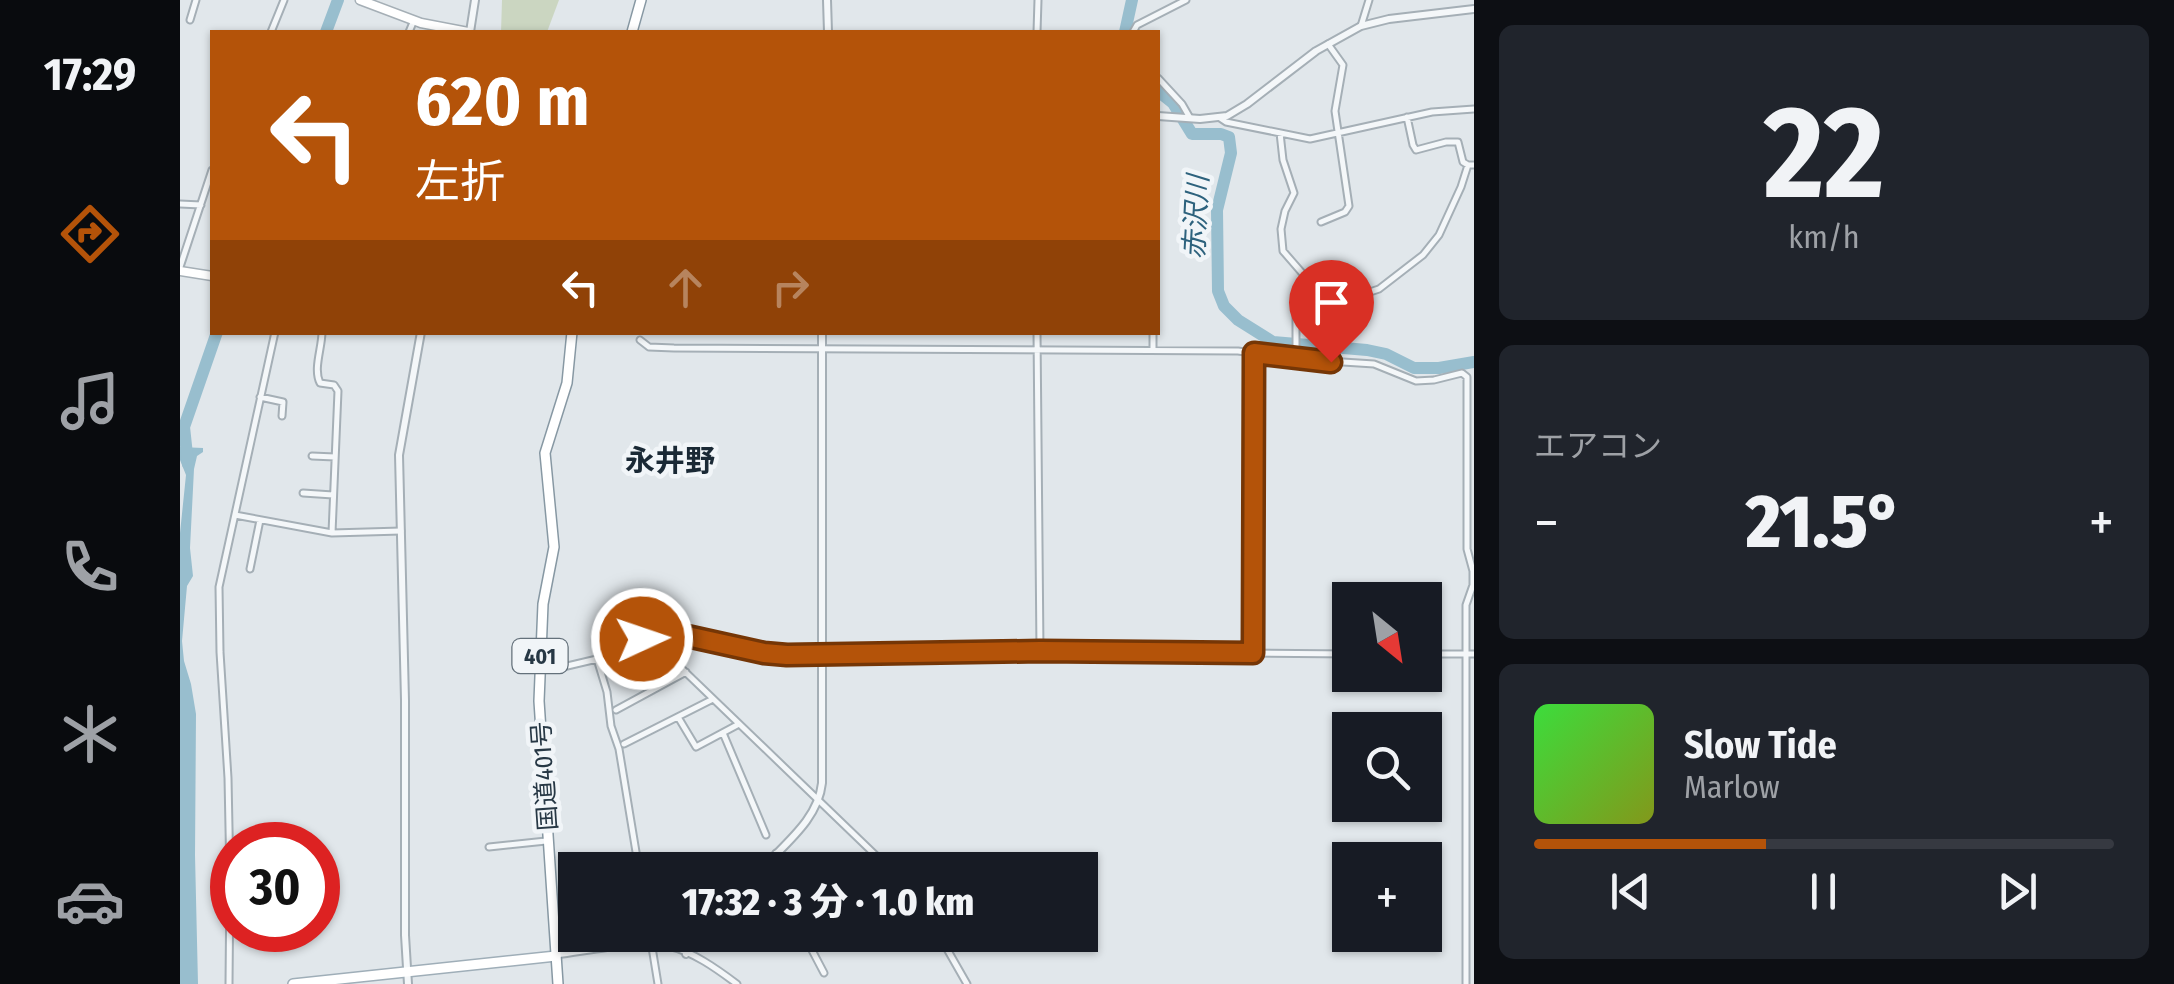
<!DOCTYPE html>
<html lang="ja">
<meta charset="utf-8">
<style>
:root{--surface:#171b24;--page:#20242c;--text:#f1f3f6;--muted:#9ea1a6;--line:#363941;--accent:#b45309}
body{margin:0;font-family:"Fira Sans Condensed","Noto Sans JP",sans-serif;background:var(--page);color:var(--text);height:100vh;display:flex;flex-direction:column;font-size:38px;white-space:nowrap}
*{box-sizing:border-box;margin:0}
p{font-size:32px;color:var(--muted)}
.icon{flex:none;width:55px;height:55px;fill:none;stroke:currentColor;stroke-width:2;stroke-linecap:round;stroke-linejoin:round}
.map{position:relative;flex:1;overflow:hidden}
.details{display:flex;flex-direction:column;gap:25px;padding:25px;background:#0d0f14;width:700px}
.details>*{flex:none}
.banner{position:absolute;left:30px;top:30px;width:950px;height:305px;border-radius:0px;box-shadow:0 2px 8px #0004;background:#b45309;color:#fff;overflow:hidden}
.needle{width:65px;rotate:150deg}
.tools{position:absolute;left:1152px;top:582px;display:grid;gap:20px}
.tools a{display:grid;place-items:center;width:110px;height:110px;border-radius:0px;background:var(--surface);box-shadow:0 2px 8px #0004;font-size:50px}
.speed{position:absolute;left:30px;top:822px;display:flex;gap:20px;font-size:50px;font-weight:700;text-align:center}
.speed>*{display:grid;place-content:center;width:130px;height:130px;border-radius:50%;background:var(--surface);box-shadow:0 2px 8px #0004;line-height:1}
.speed .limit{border:15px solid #d22;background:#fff;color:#111}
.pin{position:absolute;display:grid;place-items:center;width:85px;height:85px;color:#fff;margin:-102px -42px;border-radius:50% 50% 50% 0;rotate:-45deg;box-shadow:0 0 10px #0007}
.pin .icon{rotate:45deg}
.me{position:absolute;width:110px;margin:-55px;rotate:87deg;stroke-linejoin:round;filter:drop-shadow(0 0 8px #0008)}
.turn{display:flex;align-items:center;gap:35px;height:210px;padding:0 40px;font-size:45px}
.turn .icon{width:130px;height:130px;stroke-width:2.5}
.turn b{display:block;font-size:70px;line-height:85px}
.lanes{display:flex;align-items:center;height:95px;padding:0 40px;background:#0003;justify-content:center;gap:50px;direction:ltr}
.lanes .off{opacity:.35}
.big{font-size:75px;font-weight:800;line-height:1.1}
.details .card{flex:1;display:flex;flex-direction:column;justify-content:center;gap:15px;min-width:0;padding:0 35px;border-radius:15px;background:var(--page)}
.details .dial{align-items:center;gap:0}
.dial b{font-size:130px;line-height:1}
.song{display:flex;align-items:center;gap:30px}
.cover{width:120px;height:120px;border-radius:15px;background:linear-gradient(135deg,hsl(120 70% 55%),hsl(70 70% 35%))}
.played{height:10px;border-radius:5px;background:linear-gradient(90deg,var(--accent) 40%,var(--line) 40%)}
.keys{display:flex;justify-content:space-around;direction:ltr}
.heat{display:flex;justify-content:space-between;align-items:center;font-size:55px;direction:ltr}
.trip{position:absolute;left:378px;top:852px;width:540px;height:100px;border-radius:0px;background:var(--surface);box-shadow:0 2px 8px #0004;font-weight:800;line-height:100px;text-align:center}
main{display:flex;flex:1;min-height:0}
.menu{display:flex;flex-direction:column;width:180px;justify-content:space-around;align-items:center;background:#090b0e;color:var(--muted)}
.menu .icon{width:70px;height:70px}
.menu .on{color:var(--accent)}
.menu b{font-size:45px;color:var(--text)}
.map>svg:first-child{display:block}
.green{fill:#cbd6c1}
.water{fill:#98bece}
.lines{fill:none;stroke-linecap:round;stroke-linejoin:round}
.river{stroke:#98bece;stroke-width:12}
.minor-casing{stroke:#a5afb6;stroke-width:9}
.tertiary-casing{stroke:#a5afb6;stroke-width:10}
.secondary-casing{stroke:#a5afb6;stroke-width:11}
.primary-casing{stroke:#9faeb8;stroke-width:12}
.trunk-casing{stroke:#8798a3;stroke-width:12}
.minor{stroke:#f4f7f9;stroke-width:5}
.tertiary{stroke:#f4f7f9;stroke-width:6}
.secondary{stroke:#fff;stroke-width:8}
.primary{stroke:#fff;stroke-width:9}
.trunk{stroke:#fff;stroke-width:9}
.route-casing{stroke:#753606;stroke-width:25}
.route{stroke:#b45309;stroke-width:18}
.labels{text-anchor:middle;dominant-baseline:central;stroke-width:9;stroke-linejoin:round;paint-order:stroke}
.shield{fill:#f1f5f8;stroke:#64717b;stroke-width:2.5}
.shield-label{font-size:22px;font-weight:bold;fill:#273845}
.street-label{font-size:25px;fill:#273845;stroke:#f1f5f8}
.water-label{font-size:28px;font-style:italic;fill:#2d627d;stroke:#f1f5f8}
.quarter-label{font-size:30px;font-weight:bold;fill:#1a2935;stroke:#f1f5f8}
</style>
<main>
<nav class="menu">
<b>17:29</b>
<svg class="icon on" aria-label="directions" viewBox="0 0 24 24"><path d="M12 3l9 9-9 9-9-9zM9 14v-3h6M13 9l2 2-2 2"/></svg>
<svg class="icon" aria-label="music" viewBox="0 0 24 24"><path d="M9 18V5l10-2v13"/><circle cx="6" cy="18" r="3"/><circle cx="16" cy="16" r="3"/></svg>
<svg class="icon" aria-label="phone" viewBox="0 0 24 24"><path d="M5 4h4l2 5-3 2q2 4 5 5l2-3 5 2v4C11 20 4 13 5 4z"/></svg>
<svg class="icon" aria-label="climate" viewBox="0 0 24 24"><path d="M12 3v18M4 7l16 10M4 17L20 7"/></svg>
<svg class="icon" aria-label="car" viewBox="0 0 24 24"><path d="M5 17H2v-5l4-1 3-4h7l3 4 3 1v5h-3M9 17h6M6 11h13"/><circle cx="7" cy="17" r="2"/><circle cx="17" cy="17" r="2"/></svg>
</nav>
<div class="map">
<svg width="1294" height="984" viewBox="0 0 1294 984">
<rect width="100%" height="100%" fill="#e1e7eb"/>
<path class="green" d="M322 0H379L367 32H321Z"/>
<path class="water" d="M0 447 23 448V452L17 456 14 469 10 548 13 576 7 586 2 641 4 661 11 684 16 714 15 855 18 984H0V533L6 475 0 460Z"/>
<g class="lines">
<path class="river" d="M146 32 158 0
M945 32 952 0
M978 91 993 103 1012 134H1041L1049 137 1051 153 1037 210 1038 291 1044 306 1058 320 1093 342 1187 350 1206 354 1234 368H1259L1294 362
M8 464 4 427 37 332"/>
<defs>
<path id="minor" d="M10 20 16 0
M1181 26 1189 0
M91 32 104 0
M229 32 234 20
M857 32 858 0
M953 32 957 25 1006 0
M978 78 1002 104 1010 118
M1227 117 1233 145 1236 150 1266 142H1278L1283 162 1288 165H1294
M1040 118 1046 122 1130 139 1252 112 1294 109
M1100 133 1103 160 1114 193 1105 211 1101 229 1103 251 1123 274 1144 306
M0 204 21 205
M1141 222 1165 212 1169 206 1155 111 1163 65 1148 44
M0 267 32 170
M142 332C142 348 133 369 140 383L154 385 158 391 152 533
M857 332 860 651
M973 332V350
M460 340 469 347 494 348 1058 351 1116 359 1194 364 1236 381 1254 380 1282 373 1287 377V549L1293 571V585L1286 605V984
M1116 359V316L1199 289 1243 255 1259 235 1281 187 1288 165
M80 397 103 402 102 416
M132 456 155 457
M123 493 153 495
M55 515 152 533 221 531
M70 569 80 520
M480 648 507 636 585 653 607 655 860 651 1170 654
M1073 653 1074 353
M1245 654H1294
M417 659 427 692 431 726 439 749 459 870
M359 667H383L417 659 470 638 711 870
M436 710 506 672
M498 717 516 747 559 724
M543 733 586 835
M444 744 533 699
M309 847 366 841
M596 853 602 870
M470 935 478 984
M624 935 644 973
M759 935 787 984
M376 955C409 951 455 940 488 946 512 951 537 969 557 984
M49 984 50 878 48 778 40 652 39 587 95 332"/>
<path id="tertiary" d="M647 0 648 32
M290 32 295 0
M978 116 1020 119 1047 116 1067 104 1136 51 1181 26 1209 19 1294 9
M581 870C604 844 638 820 642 783V332
M506 954 521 935
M228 984 225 935V700L219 455 241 332"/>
<path id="secondary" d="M180 0 241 23 288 32
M0 271 32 276"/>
<path id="primary" d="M113 984 376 956"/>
<path id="trunk" d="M452 32 461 0
M378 984 359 701 363 604 374 547 365 453 387 383 392 332"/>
</defs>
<use href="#minor" class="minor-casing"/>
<use href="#tertiary" class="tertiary-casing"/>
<use href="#secondary" class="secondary-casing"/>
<use href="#primary" class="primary-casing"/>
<use href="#trunk" class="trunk-casing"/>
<use href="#minor" class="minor"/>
<use href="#tertiary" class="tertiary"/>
<use href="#secondary" class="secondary"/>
<use href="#primary" class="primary"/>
<use href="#trunk" class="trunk"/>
</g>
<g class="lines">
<defs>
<path id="route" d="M462 639 470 638 480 648 507 636 584 653 607 655 860 651 1073 653 1074 353 1151 362"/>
</defs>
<use href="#route" class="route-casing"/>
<use href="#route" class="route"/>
</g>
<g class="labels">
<rect class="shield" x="332.5" y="639" width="55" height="34" rx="8"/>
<g class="shield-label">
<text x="360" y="656">401</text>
</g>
<g class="street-label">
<text transform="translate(365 776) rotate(-94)">国道401号</text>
</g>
<g class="water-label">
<text transform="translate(1016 217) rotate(-87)">赤沢川</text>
</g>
<g class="quarter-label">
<text x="490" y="461">永井野</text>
</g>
</g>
</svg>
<div class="tools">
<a><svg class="needle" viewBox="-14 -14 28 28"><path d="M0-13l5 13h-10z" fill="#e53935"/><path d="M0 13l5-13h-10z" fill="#9ea1a6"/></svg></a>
<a><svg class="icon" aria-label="search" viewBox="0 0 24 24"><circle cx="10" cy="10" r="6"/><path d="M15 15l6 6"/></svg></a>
<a>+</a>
</div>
<div class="speed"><div class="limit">30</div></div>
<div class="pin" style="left:1151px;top:362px;background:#d93025"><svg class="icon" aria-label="arrive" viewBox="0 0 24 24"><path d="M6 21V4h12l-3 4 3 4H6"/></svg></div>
<svg class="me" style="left:462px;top:639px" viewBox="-20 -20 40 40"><circle r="17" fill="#b45309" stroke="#fff" stroke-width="3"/><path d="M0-11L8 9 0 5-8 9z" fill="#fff"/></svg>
<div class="trip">17:32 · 3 分 · 1.0 km</div>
<div class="banner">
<div class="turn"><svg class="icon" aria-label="left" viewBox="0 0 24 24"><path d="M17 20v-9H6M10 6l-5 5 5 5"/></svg><div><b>620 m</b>左折</div></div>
<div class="lanes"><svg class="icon" aria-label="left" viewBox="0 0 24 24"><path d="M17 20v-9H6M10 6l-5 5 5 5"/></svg><svg class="icon off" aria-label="ahead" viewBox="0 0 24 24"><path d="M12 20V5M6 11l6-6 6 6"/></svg><svg class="icon off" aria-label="right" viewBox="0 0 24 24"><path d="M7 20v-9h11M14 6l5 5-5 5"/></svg></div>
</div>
</div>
<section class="details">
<div class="card dial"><b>22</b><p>km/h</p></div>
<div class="card"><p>エアコン</p>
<div class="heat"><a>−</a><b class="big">21.5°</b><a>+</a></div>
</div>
<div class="card">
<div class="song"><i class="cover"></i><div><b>Slow Tide</b><p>Marlow</p></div></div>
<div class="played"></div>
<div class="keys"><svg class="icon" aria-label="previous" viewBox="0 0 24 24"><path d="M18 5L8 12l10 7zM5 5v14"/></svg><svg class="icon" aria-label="pause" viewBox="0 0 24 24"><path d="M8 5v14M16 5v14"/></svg><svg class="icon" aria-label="next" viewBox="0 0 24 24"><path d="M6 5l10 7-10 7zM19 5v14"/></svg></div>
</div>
</section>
</main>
